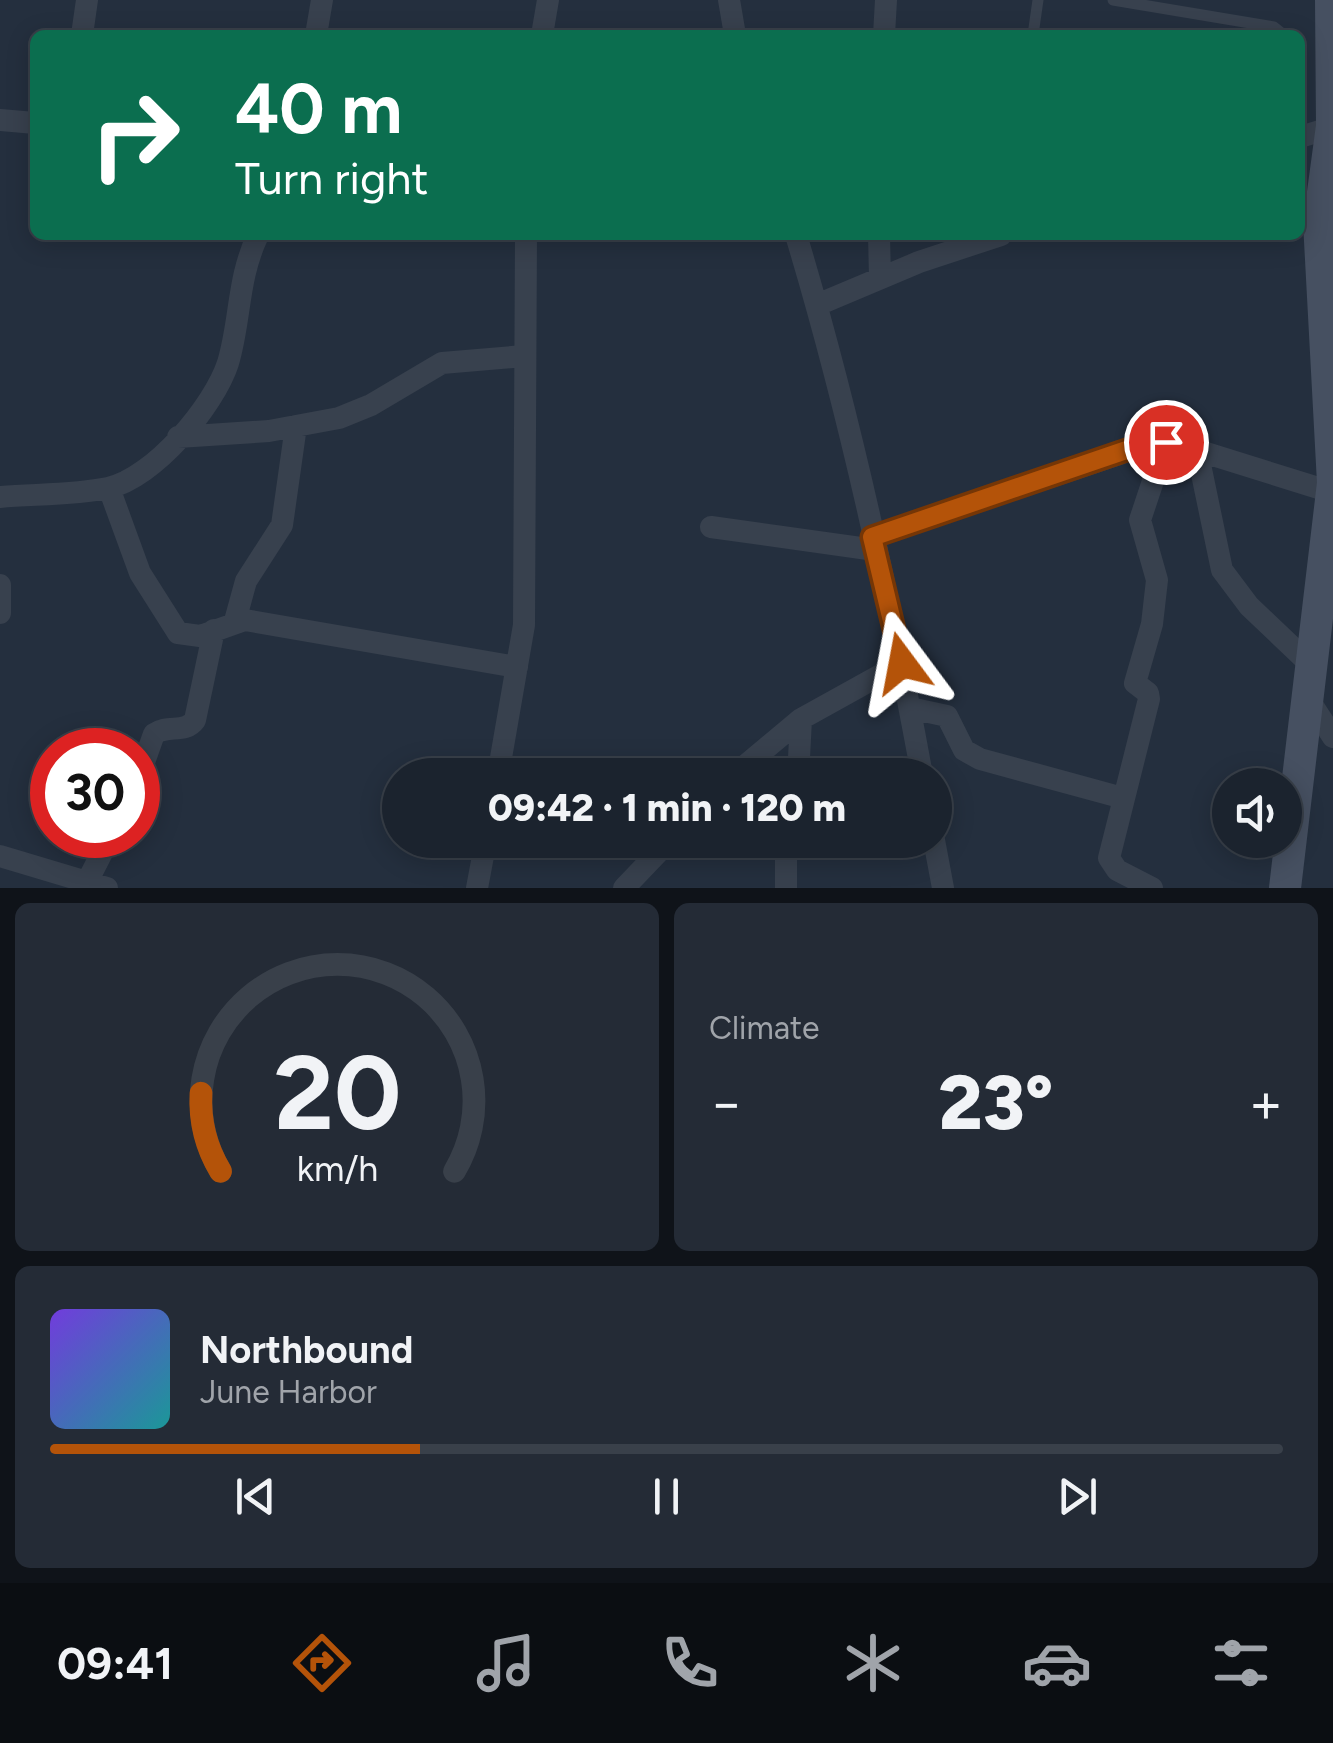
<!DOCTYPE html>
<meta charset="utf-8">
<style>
:root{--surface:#1b232e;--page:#242b36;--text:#f1f3f6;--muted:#a0a4aa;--line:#39404a;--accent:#b45309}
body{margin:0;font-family:Figtree,sans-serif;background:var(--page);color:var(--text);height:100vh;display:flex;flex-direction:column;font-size:38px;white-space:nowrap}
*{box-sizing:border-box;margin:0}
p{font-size:32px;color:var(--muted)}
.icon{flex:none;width:55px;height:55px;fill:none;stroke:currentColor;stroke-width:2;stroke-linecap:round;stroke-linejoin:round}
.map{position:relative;height:888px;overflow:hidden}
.drawer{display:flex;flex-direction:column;gap:15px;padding:15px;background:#0f1319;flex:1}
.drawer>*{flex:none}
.top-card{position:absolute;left:30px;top:30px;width:1275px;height:210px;border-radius:15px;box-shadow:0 5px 25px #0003,0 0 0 2px var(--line);background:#0b6e4f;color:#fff;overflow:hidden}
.fabs{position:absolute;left:1212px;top:768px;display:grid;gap:20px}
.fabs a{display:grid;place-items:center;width:90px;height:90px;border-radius:50%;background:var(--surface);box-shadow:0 5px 25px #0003,0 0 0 2px var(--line);font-size:50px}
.speed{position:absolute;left:30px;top:728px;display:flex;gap:20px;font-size:50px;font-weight:700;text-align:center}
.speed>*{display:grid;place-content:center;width:130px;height:130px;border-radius:50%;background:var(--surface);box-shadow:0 5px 25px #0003,0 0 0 2px var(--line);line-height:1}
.speed .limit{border:15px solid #d22;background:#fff;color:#111}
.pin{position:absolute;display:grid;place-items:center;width:85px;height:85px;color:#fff;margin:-42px;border:5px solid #fff;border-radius:50%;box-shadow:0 2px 10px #0007}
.me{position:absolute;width:110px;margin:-55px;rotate:347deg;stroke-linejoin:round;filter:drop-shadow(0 0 8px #0008)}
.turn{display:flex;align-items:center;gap:35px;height:210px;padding:0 40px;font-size:45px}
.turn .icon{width:130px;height:130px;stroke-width:2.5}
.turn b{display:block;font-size:70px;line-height:85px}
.big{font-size:75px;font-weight:800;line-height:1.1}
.drawer .widget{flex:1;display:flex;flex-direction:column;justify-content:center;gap:15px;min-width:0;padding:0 35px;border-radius:15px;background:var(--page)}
.drawer .dial{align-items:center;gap:0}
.dial svg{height:260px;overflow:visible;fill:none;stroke:var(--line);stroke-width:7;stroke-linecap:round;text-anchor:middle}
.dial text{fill:var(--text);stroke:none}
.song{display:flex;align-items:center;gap:30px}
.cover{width:120px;height:120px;border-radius:15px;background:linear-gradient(135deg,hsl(260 70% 55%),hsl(180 70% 35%))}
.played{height:10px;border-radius:5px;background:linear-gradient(90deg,var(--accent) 30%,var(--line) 30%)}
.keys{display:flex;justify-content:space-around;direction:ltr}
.heat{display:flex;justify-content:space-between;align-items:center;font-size:55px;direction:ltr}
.drawer .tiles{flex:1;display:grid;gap:15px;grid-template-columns:1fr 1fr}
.widget:last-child{grid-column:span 2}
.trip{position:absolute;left:382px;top:758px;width:570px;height:100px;border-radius:50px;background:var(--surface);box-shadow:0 5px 25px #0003,0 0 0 2px var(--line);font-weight:800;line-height:100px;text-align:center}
.menu{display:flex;height:160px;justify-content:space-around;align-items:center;background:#0b0e12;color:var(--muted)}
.menu .icon{width:70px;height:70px}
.menu .active{color:var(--accent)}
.menu b{font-size:45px;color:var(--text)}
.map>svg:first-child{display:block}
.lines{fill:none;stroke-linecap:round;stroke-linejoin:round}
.service{stroke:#38414e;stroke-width:11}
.minor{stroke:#38414e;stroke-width:22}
.secondary{stroke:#465061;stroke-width:32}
.route-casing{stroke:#753606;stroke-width:25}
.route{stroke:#b45309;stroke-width:18}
</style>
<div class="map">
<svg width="1333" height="888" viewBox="0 0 1333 888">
<rect width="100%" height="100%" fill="#242f3e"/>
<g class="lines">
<path class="service" d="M1113 0 1274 27 1284 35
M1033 35 1038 0"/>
<path class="minor" d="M729 0 735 35
M82 35 87 0
M316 35 322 0
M542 35 548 0
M884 35 886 0
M0 120 35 123
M1300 137 1333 127
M796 235C849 411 889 594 922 775
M879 235 880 278
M817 305 919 262 1001 235
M178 437 269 431 339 418 371 405 442 363 524 356
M1146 444 1154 478 1140 520 1157 580 1152 624 1135 683 1148 693 1149 699 1109 858 1117 870 1152 888
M1197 450 1222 570 1249 606 1311 665
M109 488 140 573 178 633 200 636 245 620 517 667
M0 497C35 494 74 495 108 488 154 478 214 406 228 363 241 319 237 279 258 235
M711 527 875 550
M872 537 1155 442 1187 447 1331 492
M0 585V613
M235 621 246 581 282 525 296 426
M1307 697 1333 737
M910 708 947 716 964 750 980 759 1123 798
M498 775 524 625 526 235
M734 775 801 719 902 663
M794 775 799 758 801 719
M138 779 154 734C168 724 185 734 195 720L214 630
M786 840V888
M934 840 943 888
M0 856 107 888
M87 882 111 835
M477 888 486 840
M624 888 670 840"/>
<path class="secondary" d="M1285 888 1333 483 1319 222 1332 126 1331 0"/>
</g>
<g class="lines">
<defs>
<path id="route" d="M902 663 872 537 1141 445 1166 442"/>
</defs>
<use href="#route" class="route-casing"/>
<use href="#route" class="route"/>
</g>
</svg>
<div class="fabs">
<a><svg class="icon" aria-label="sound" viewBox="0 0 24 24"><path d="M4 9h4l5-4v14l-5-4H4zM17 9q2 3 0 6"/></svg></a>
</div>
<div class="speed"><div class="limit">30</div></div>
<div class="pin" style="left:1166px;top:442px;background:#d93025"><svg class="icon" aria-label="arrive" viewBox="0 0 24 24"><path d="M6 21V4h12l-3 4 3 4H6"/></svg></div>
<svg class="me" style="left:902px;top:663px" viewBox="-20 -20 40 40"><path d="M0-17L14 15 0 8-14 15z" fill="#b45309" stroke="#fff" stroke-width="4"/></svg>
<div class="trip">09:42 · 1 min · 120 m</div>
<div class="top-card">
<div class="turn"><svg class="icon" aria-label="right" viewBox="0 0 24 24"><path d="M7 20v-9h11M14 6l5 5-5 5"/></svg><div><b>40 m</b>Turn right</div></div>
</div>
</div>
<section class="drawer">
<div class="tiles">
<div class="widget dial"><svg viewBox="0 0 100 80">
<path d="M14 69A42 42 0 1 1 86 69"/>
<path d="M14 69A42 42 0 0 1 8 45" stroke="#b45309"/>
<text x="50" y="56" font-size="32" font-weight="700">20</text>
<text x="50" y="72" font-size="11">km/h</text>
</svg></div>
<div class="widget"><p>Climate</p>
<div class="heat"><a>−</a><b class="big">23°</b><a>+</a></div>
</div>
<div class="widget">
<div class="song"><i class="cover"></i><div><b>Northbound</b><p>June Harbor</p></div></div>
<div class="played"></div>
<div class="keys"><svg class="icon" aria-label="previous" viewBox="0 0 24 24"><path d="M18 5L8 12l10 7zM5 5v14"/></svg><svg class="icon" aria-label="pause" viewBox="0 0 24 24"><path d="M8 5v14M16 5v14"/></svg><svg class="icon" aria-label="next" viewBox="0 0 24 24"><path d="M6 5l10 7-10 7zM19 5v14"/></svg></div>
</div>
</div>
</section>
<nav class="menu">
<b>09:41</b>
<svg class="icon active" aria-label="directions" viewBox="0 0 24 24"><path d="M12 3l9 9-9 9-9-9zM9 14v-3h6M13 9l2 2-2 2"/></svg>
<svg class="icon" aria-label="music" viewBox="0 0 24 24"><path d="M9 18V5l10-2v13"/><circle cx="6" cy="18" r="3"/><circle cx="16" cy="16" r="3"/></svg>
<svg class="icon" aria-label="phone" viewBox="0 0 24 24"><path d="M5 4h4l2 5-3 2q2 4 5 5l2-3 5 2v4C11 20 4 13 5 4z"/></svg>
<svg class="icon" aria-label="climate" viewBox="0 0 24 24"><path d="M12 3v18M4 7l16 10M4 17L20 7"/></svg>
<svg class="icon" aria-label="car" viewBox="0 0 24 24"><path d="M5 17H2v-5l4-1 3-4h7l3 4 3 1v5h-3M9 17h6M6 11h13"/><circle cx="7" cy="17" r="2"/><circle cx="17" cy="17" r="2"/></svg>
<svg class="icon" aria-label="filters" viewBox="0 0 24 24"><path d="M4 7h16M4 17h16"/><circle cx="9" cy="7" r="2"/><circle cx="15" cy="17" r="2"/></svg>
</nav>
